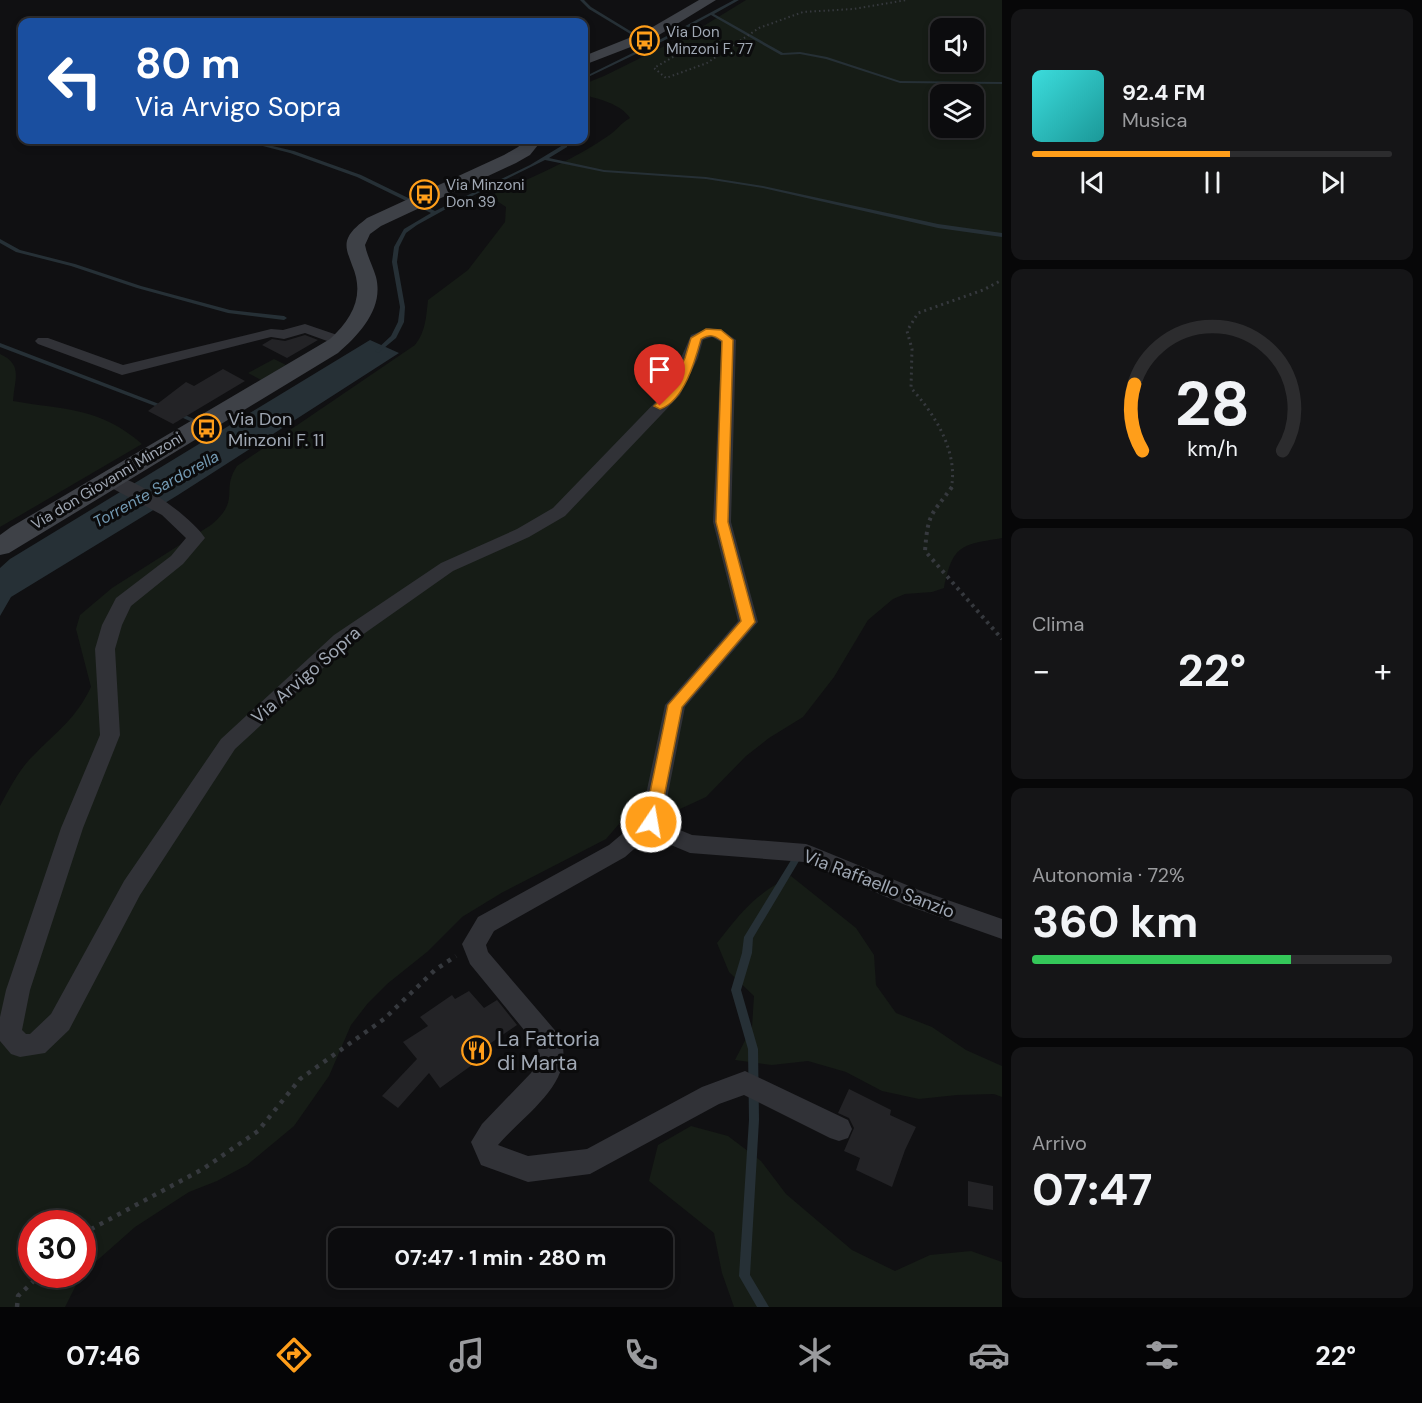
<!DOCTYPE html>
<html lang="it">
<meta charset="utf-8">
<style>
:root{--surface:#0c0c0e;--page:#151517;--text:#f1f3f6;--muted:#9a9b9e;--line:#2c2c2e;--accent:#ff9e1a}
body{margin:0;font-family:"DM Sans",sans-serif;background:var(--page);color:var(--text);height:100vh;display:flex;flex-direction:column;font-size:22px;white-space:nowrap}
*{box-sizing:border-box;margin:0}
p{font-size:20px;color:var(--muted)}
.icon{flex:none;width:33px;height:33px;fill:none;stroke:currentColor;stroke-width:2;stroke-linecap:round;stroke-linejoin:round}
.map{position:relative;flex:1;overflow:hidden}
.drawer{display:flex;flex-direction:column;gap:9px;padding:9px;background:#070708;width:420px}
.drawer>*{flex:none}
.top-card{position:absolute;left:18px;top:18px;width:570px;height:126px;border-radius:12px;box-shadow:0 3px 9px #0003,0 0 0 2px var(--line);background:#1a4fa0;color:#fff;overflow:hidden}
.controls{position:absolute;left:930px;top:18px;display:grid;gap:12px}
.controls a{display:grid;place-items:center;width:54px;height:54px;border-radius:12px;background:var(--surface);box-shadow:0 3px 9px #0003,0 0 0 2px var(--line);font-size:30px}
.speed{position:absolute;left:18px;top:1210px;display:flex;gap:12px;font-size:30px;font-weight:700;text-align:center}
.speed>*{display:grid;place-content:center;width:78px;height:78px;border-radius:50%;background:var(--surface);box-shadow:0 3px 9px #0003,0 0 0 2px var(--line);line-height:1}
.speed .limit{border:9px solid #d22;background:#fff;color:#111}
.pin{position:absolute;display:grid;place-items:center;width:51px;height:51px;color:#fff;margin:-62px -26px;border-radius:50% 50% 50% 0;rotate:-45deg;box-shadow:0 0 6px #0007}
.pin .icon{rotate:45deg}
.me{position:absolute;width:66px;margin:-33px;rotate:12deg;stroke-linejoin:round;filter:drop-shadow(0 0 4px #0008)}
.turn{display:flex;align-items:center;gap:21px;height:126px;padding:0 18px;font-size:27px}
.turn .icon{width:78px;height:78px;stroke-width:2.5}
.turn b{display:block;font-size:42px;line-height:51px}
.big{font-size:45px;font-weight:700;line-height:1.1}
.drawer .tile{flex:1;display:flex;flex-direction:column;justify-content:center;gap:9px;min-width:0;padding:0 21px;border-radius:12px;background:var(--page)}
.drawer .dial{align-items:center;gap:0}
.dial svg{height:156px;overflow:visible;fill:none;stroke:var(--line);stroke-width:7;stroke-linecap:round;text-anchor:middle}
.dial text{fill:var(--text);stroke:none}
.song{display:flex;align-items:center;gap:18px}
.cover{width:72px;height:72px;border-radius:9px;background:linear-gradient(135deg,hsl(180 70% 55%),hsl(180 70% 35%))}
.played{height:6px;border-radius:3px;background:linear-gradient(90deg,var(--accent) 55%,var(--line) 55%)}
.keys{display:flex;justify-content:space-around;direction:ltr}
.heat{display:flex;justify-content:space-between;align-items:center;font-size:33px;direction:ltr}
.charge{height:9px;border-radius:4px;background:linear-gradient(90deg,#34c759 72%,var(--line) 0)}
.trip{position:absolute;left:328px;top:1228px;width:345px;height:60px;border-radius:12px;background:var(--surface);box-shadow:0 3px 9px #0003,0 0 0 2px var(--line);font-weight:700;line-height:60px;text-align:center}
.tab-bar{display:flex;height:96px;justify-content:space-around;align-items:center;background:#050506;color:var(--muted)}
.tab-bar .icon{width:42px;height:42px}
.tab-bar .current{color:var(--accent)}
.tab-bar b{font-size:27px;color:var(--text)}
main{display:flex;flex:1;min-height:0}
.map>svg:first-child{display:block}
.green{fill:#161c16;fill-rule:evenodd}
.water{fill:#263036}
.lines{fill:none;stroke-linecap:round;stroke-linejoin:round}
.stream{fill:#263036;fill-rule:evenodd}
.building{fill:#232326}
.path-far3{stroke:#36393e;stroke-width:2;stroke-dasharray:1.5 3;stroke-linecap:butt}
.path-far2{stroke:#36393e;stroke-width:3;stroke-dasharray:2 4;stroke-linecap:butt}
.path-far1{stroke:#36393e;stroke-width:4;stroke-dasharray:3 4.5;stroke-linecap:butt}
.path{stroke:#36393e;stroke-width:4.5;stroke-dasharray:4 6;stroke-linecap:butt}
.street{fill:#313237;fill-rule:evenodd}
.secondary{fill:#3e4147;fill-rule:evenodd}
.route{fill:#ff9e1a;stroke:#a66711;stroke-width:1.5}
.labels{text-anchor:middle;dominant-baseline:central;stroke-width:6;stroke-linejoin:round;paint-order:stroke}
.far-poi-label{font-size:15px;fill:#a0a8b4;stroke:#0b0b0c;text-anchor:start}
.far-street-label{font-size:15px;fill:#a0a8b4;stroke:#0b0b0c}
.far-water-label{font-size:16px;font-style:italic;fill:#739ab3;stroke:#0b0b0c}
.poi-label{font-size:18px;fill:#a0a8b4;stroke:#0b0b0c;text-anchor:start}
.street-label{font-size:18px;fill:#a0a8b4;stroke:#0b0b0c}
.near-poi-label{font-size:21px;fill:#a0a8b4;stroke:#0b0b0c;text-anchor:start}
</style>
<main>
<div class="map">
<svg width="1002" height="1307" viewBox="0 0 1002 1307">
<rect width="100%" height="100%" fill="#101012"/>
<path class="green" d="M746 0H1002V538C960 545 953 545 944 588L932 592 905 594 893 599 868 620 834 677 803 717 769 738 746 756 706 797 680 809 652 795 638 802 606 839 503 892 462 917 427 952 387 984 368 1003 351 1025 329 1076 294 1126 247 1165 217 1181 189 1192 135 1227 83 1273 82 1224H32V1275H81L65 1307H0V806C10 788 19 769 34 755 58 730 75 720 91 687L76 629 80 615 112 588 211 525C242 499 220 492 237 466L415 345C426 331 426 317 428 300L468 270 505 222 506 207 497 201 494 194C533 177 573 160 608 136 616 131 621 123 630 118 621 104 599 99 584 95V84L604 76 697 30ZM940 28H974V62H940ZM940 94H974V128H940Z
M0 354C24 365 14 380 13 401 64 410 100 407 142 444L0 527Z
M274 359 286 365 261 380 248 373Z
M791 876 856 928 874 955 876 985 896 1013 932 1027 966 1050 1002 1066V1097L994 1094 957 1095 919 1099 882 1091 846 1072 808 1061 772 1065 735 1060 752 1027 754 996 729 972 717 943C742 911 754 895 791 876Z
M691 1126 728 1136 761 1161 786 1194 852 1250 895 1271 930 1255 971 1251 1002 1262V1307H734L722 1273 714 1233 649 1181 658 1145Z"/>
<path class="water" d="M370 340 399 353 178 495 11 597 0 616V568L10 559Z"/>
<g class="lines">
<path class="stream" d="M580 0H584L591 7 645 40 642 41 589 9Z
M734 0H739L714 14 783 53 800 52 827 57 900 81 1002 82V84L900 83 826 59 800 54 781 55 711 15 663 41 584 79V77L661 39Z
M240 140H246L294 151 361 175 435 211 530 165 563 145 564 140H568L567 147 549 158 604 170 706 177 763 186 938 224 1002 233V237L938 228 763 188 706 179 604 172 545 160 446 209 417 225 406 233 399 247 397 262 405 307 404 322 396 338 378 353 375 351 391 336 398 322 400 307 392 262 394 247 404 229 431 213 357 177 290 153Z
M0 239 20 250 75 264 141 286 230 310 284 316 287 318 284 320 228 313 137 288 71 266 16 252 0 243Z
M0 343 167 407 168 408 167 409H163L0 347Z
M176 411 230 435 231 436 230 437H226L174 414 173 413Z
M796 856 799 857 800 859 799 861 753 938 752 953 741 990 758 1049 759 1120 750 1275 769 1307H757L739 1276 749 1120 748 1049 731 990 742 953 744 937 793 857Z"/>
</g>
<path class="building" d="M305 335 318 340 287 358 262 345 272 339 285 341Z
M223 369 245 381 173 424 148 411 186 382 194 386Z
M469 991 484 1008 497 1000 517 1025 488 1045 493 1050 440 1088 429 1073 398 1108 382 1096 417 1059 403 1042 428 1026 420 1017 452 995 455 999Z
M849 1089 891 1110 890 1115 916 1127 905 1150 892 1187 856 1170 860 1158 844 1151 854 1128 849 1118 838 1113Z
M968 1181 993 1186V1210L968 1206Z"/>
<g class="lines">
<path class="path-far3" d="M667 44 682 52 654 68 666 78 707 63 759 28 803 12 853 9 907 0"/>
<path class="path-far2" d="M951 489C959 453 935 414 911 388L912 349 907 331 918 313 983 290 1002 280"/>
<path class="path-far1" d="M952 487C931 516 928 512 925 551L1002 639"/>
<path class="path" d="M82 1234 203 1169 258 1131 300 1079 384 1019 435 970 456 956
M17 1307 18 1296 40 1275"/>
<path class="street" d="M305 324 346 338 349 341 341 346 305 333 284 339 271 337 122 375 38 344 35 341 38 338H48L123 365 271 329 283 330Z
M709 328 725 332 736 340 731 522 758 622 685 707 663 819 675 828 692 835 806 844 814 847 919 890 1002 919V939L903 904 804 862 690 853 659 840 651 834 625 857 494 931 486 945 488 952 559 1035C580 1080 523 1115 498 1145L528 1156 587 1149 702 1087 745 1071 848 1120 852 1129 848 1138 839 1141 830 1138 744 1095 719 1104 590 1174 528 1182 481 1165 471 1142 482 1124 531 1073C538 1063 539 1058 538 1047L470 964 462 944 478 917 609 845 641 818 665 705 738 621 713 522 721 351V342L712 337 703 340 698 358 680 395 565 516 529 537 453 571 348 645 235 749 140 895 69 1030 45 1053 20 1057 11 1054 0 1041V1017L6 990 61 828 100 735 95 649 102 625 116 598 171 556 186 538 162 515 104 484 101 480 104 476C128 470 192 517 205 538L183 564 131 606 122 625 115 649 120 735 83 828 30 990 22 1030 26 1034H30L51 1014 124 881 221 739 334 635 441 563 517 529 553 508 667 390 691 335Z"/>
<path class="secondary" d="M699 0H716L654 38 584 65V56L644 32Z
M525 140H542L530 155 516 163 381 226 370 234 365 245C367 256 373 266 376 277 384 308 360 334 338 353L9 553 0 555V535L11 527 330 339C353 318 365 295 352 265 349 256 344 247 348 238 352 229 360 224 367 218L504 155 518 147Z"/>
</g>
<path class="route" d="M706 329 721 330 733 340 728 522 755 622 682 707 659 822 657 827H646L644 822 668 705 741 621 716 522 722 341C714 335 710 334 701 339 695 361 684 401 660 409L654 406 669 391 685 358 691 338Z"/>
<defs>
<symbol id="bus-ring" viewBox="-11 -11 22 22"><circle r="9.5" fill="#0b0b0c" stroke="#ff9e1a" stroke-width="1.5"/><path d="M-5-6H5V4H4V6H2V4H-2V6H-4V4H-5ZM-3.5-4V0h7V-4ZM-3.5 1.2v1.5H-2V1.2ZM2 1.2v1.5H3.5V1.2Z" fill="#ff9e1a"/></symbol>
<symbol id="restaurant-ring" viewBox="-11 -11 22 22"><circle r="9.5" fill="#0b0b0c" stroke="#ff9e1a" stroke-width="1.5"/><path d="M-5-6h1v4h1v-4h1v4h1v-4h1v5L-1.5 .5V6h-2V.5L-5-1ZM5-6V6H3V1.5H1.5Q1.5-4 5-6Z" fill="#ff9e1a"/></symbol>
</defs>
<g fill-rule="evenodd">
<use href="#bus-ring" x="628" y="24" width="33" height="33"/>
<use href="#bus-ring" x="408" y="178" width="33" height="33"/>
<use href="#bus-ring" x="190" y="412" width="33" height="33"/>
<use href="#restaurant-ring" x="460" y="1034" width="33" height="33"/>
</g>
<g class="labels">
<g class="far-poi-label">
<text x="666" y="32">Via Don<tspan x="666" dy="17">Minzoni F. 77</tspan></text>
<text x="446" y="185">Via Minzoni<tspan x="446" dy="17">Don 39</tspan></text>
</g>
<g class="far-street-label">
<text transform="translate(107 481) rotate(-31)">Via don Giovanni Minzoni</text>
</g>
<g class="far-water-label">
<text transform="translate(156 489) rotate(-29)">Torrente Sardorella</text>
</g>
<g class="poi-label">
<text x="228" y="419">Via Don<tspan x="228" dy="21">Minzoni F. 11</tspan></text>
</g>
<g class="street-label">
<text transform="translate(306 675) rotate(-41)">Via Arvigo Sopra</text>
<text transform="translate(879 884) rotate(21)">Via Raffaello Sanzio</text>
</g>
<g class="near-poi-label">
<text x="497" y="1039">La Fattoria<tspan x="497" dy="24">di Marta</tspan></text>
</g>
</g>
</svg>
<div class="controls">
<a><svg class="icon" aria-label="sound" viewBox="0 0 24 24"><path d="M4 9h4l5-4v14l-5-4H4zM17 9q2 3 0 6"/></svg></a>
<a><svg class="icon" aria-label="layers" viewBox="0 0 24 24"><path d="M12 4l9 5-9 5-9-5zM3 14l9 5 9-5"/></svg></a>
</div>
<div class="speed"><div class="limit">30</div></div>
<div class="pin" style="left:660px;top:406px;background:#d93025"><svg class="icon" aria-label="arrive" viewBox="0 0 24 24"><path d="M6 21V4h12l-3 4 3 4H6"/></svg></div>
<svg class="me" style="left:651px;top:822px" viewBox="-20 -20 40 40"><circle r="17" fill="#ff9e1a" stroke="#fff" stroke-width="3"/><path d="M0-11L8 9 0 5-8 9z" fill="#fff"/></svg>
<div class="trip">07:47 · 1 min · 280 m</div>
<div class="top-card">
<div class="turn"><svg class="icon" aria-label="left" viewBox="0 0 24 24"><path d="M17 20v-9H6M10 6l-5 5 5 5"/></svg><div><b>80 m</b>Via Arvigo Sopra</div></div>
</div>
</div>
<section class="drawer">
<div class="tile">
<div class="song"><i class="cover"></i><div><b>92.4 FM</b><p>Musica</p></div></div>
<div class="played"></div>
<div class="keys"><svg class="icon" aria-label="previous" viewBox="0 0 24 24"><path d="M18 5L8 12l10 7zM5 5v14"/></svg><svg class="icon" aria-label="pause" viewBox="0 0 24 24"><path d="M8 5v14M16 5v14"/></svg><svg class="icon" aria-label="next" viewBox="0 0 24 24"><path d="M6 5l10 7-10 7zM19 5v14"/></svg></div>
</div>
<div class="tile dial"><svg viewBox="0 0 100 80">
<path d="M14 69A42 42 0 1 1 86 69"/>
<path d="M14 69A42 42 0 0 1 10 35" stroke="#ff9e1a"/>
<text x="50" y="56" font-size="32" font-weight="700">28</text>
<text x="50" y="72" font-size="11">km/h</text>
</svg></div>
<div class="tile"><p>Clima</p>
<div class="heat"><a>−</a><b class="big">22°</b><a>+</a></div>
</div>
<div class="tile"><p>Autonomia · 72%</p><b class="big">360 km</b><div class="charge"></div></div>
<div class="tile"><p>Arrivo</p><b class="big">07:47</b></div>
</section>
</main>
<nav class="tab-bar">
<b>07:46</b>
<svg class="icon current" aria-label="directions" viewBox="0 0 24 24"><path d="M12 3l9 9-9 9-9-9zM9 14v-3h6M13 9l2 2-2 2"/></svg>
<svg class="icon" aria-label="music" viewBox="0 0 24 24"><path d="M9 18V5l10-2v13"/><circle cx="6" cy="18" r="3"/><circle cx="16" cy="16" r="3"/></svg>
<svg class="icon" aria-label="phone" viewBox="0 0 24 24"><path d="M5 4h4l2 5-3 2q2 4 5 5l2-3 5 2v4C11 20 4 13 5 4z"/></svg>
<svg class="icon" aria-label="climate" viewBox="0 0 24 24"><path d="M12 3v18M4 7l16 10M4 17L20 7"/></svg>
<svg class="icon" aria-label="car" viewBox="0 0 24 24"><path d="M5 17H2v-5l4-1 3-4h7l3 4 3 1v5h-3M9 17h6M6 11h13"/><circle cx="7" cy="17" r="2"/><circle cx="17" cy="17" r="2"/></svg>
<svg class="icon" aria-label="filters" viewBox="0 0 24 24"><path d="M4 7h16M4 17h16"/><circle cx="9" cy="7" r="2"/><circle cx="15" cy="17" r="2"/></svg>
<b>22°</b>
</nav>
